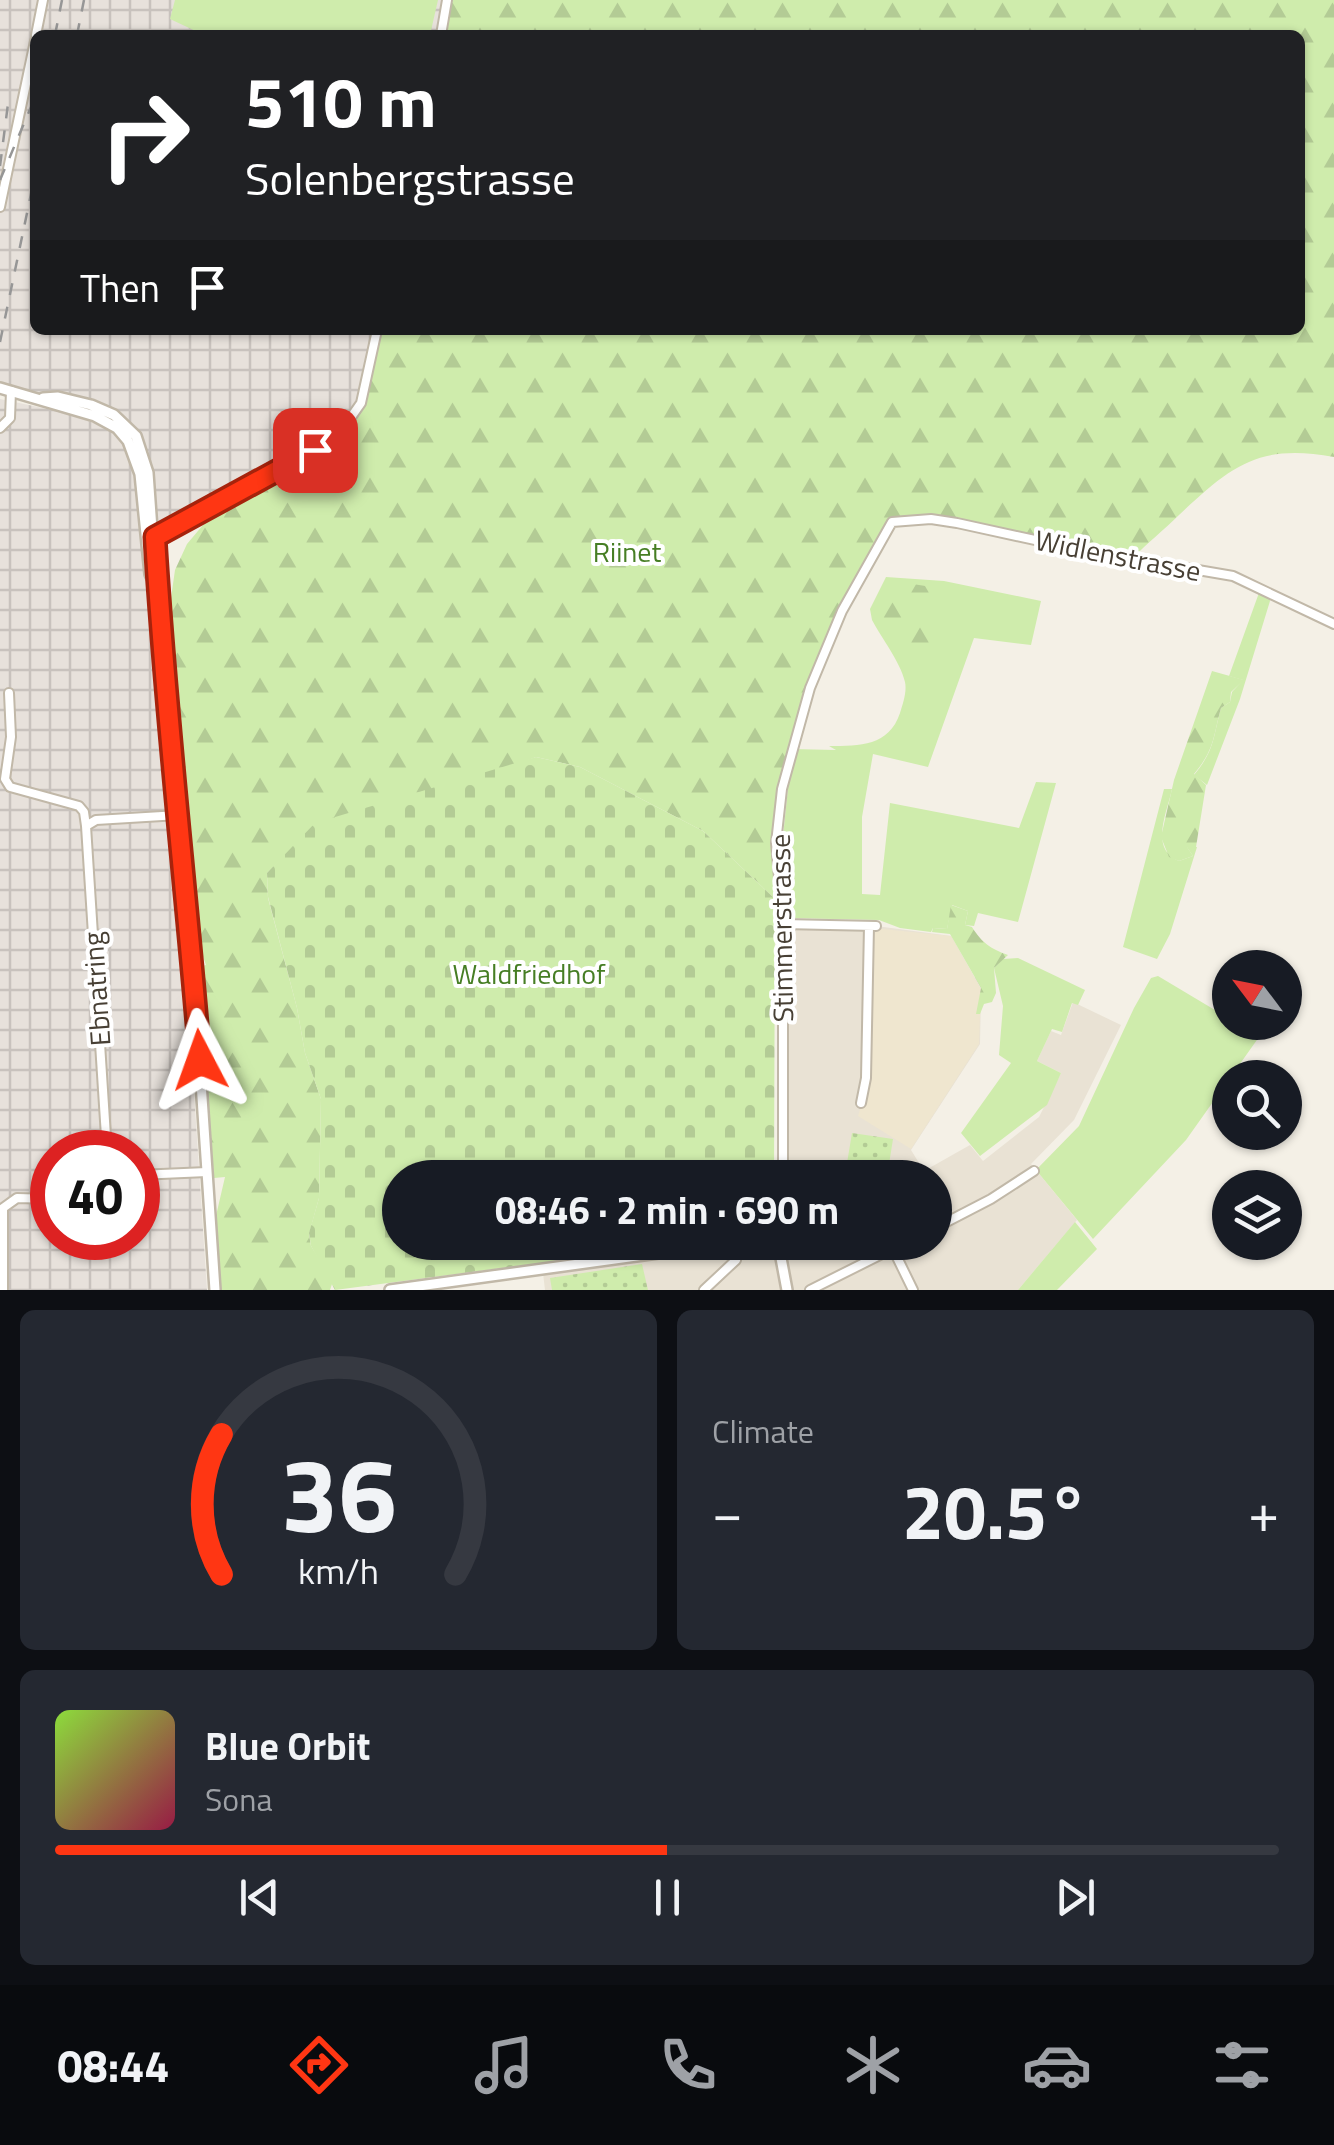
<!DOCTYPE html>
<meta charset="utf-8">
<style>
:root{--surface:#171b24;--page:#242831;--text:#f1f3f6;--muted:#9ea1a6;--line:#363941;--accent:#ff3613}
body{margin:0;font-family:"Titillium Web",sans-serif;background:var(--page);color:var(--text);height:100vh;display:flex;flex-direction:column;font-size:38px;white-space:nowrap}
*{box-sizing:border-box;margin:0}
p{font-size:32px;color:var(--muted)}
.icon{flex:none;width:55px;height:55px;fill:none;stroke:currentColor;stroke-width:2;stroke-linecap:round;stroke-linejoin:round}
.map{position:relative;height:1290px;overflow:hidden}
.panel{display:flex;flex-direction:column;gap:20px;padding:20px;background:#0d0f14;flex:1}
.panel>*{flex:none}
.guide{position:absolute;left:30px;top:30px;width:1275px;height:305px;border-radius:15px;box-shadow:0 2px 8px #0004;background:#202124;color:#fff;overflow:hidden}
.needle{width:65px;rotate:302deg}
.buttons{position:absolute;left:1212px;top:950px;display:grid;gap:20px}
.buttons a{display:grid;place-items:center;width:90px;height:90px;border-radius:50%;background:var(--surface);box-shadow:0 2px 8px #0004;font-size:50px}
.speed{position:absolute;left:30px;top:1130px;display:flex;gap:20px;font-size:50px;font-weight:700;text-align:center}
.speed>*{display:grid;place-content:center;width:130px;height:130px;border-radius:50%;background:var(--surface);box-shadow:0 2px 8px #0004;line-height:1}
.speed .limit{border:15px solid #d22;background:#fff;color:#111}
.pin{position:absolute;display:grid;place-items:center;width:85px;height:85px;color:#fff;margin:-42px;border-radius:20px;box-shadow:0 5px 15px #0006}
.me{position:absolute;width:110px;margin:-55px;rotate:356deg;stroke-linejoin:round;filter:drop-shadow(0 0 8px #0008)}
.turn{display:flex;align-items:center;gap:35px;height:210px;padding:0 50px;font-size:45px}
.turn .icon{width:130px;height:130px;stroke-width:2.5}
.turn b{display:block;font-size:70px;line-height:85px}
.then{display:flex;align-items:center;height:95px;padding:0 50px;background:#0003;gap:20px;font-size:38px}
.big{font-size:75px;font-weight:700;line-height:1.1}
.panel .widget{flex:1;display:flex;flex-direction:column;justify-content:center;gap:15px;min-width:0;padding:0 35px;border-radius:15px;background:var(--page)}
.panel .dial{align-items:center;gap:0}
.dial svg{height:260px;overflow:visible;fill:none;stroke:var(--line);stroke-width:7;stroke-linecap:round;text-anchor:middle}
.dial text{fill:var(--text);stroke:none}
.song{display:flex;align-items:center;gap:30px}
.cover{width:120px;height:120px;border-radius:15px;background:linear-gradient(135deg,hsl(90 70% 55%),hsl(340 70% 35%))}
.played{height:10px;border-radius:5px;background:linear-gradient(90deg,var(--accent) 50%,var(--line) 50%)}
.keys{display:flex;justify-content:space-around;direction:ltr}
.heat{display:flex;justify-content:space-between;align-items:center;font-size:55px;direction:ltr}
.panel .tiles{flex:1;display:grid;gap:20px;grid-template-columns:1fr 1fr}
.widget:last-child{grid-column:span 2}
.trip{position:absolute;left:382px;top:1160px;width:570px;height:100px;border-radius:50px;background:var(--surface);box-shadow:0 2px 8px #0004;font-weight:700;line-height:100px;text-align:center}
.dock{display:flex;height:160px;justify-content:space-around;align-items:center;background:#090b0e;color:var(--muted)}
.dock .icon{width:70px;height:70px}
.dock .on{color:var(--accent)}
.dock b{font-size:45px;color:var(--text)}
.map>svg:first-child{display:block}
.residential{fill:#e9e2d4}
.industrial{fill:url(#industrial-grid);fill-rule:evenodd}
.education{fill:#efe6cf}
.green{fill:#cfecac}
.forest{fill:url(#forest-firs)}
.cemetery{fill:url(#cemetery-stones)}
.park{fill:url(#park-dots)}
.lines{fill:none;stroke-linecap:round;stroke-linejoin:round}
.minor-casing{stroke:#c1b8a8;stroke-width:12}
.tertiary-casing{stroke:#c1b8a8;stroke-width:14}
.minor{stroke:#fff;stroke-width:8}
.tertiary{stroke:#fff;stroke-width:9}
.rail{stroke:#969696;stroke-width:2.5;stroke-dasharray:12 12;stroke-linecap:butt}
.route-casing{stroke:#a6230c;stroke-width:25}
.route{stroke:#ff3613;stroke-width:18}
.labels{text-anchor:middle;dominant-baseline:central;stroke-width:8;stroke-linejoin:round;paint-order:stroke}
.park-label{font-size:28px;fill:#467e24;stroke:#fff}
.street-label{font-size:28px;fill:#484035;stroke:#fff}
</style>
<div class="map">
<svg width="1334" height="1290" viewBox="0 0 1334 1290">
<defs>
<pattern id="industrial-grid" width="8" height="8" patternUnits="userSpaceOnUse" patternTransform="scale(2.5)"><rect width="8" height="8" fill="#e7e1db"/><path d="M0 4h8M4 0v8" fill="none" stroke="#c8c2bd"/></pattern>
<pattern id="forest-firs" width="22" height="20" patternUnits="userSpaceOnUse" patternTransform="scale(2.5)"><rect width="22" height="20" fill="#cfecac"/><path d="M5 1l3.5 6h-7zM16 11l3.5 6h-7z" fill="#b3cb95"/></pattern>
<pattern id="cemetery-stones" width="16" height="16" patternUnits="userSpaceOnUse" patternTransform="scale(2.5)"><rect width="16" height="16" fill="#cfecac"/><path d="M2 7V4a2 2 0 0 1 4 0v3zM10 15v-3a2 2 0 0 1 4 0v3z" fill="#b3cb95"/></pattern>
<pattern id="park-dots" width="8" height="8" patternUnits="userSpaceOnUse" patternTransform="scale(2.5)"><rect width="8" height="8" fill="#cfecac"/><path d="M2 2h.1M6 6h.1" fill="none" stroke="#b3cb95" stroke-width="1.8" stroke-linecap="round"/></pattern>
</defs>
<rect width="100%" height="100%" fill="#f4f0e6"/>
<path class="residential" d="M787 918 862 921 876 926 951 936 981 989 980 1044 911 1150 924 1171 970 1145 983 1161 1039 1117 1061 1073 1037 1061 1051 1031 1061 1035 1073 1002 1121 1025 1074 1120 1031 1164 1077 1220 1018 1290H545L543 1273 780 1243 935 1242V1178L788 1177Z"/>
<path class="industrial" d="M0 0H443L436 35H35V330H377L361 403 340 433 150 538 142 466 133 439 123 428 91 409 0 389Z
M0 399 67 413 110 429 123 445 132 466 157 654 183 925 207 1290H0ZM52 1152H138V1238H52Z"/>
<path class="education" d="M873 928 951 936 981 989 979 1044 911 1149 858 1116 869 1079V977Z"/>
<path class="green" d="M175 0H438L430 35H204L170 19Z
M886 577 944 581 1041 601 1031 645 974 638 928 767 873 754 862 817V894L880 895 890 803 1019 828 1036 782 1056 783 1018 922 978 913 974 926 965 925 968 911 952 905 947 929 933 928 931 932 900 928 879 920 787 918 782 846 792 749 836 750 829 746C860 746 889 746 900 713 903 703 907 692 905 682 900 661 882 639 872 620L870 609Z
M1260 590 1269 595 1270 601 1240 699 1207 785 1194 775C1215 750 1213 737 1221 708L1230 702 1232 692 1243 680 1229 676Z
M1164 789H1172C1167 813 1149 849 1179 861L1193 856 1186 846 1197 847 1170 934 1157 959 1123 947Z
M1018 958 1085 990 1078 1005 1072 1003 1062 1032 1052 1029 1037 1061 1061 1073 1047 1105 980 1156 961 1133 1011 1063 999 1055 1003 1006 994 968 1003 959Z
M1158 976 1230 1019V1022L1259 1037 1186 1140 1093 1239 1036 1170 1079 1126 1134 1008 1151 978Z
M1075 1222 1097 1249 1057 1290H1018Z"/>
<path class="forest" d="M452 0H1334V457C1259 443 1231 466 1179 515 1164 530 1147 543 1132 559L957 523 896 521C878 551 856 582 841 614 799 705 777 799 775 899L703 831 580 767 536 757 287 854 267 873 268 898 297 1008 305 1053 321 1099 319 1198 309 1234 311 1246 333 1281 330 1290H220L215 1220 225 1177 214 1178 198 967 206 965 199 945 169 612 175 570 187 544 203 525 272 473 325 444 358 410 377 330H1300V35H441Z
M900 582 938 588 921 600 936 647 925 671 914 674 891 646 876 615 884 593Z
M1212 671 1244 680 1231 692 1230 702 1221 708C1213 737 1215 749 1194 774L1206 785 1196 847H1187L1193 856 1179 861 1169 857 1161 837 1174 780Z
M951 905 968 911 965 925 972 927C982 943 991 949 1008 955L994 968 996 993 992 1002 984 1004 980 1014H976L981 988 950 934 932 932 933 928 947 929Z"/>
<path class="cemetery" d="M536 757 580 767 703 831 775 899 774 1177 400 1178V1242L692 1243 335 1290 311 1246 309 1233 319 1198 321 1099 305 1053 297 1008 268 897 267 873 315 823Z"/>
<path class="park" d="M852 1133 893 1139 887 1177 845 1175Z
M642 1264 648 1290H552L550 1278Z"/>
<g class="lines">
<defs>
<path id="minor" d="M36 35 43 0
M441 35 447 0
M0 207 35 41
M0 428 10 418 11 391
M149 537 164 534 340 433 361 403 377 330
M9 693 11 737 5 779 10 787 79 806 84 812 86 826
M783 924 876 926
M861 1103 866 1078 869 926
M107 1152 86 826 96 820 179 815
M138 1175 207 1172
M783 1178V924L776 843 782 789 810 688 842 611 892 522 931 519 957 523 1081 550 1233 576 1334 624
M935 1228 991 1199 1034 1171
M893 1249 913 1290
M3 1290V1208L17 1198 52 1199
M704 1290 736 1260 739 1242
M810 1290 906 1242"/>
<path id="tertiary" d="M0 388 95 416 117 428 128 441 140 474 150 574 155 584
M43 398 58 397 91 405 114 415 136 436 148 473 156 586 192 949 215 1290
M778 1242 787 1290
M390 1290 738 1242"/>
</defs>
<use href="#minor" class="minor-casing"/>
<use href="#tertiary" class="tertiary-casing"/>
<use href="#minor" class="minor"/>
<use href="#tertiary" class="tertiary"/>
<path class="rail" d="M55 35 62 0
M77 35 84 0
M0 166 9 96
M0 180 31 107
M0 342 35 175"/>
</g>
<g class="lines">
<defs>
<path id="route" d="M200 1060C186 886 165 711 155 537L315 450"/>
</defs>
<use href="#route" class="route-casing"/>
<use href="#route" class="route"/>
</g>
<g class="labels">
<g class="park-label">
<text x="627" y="551">Riinet</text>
<text x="529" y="973">Waldfriedhof</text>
</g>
<g class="street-label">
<text transform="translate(1118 555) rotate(11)">Widlenstrasse</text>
<text transform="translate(781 928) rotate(-91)">Stimmerstrasse</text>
<text transform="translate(96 989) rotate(-94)">Ebnatring</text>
</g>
</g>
</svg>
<div class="buttons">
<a><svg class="needle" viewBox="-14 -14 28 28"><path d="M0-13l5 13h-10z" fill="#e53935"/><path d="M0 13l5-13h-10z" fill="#9ea1a6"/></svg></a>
<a><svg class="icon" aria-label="search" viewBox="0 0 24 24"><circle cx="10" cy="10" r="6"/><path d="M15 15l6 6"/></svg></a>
<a><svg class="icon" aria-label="layers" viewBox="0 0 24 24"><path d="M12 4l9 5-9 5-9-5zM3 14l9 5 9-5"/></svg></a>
</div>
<div class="speed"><div class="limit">40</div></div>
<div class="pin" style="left:315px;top:450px;background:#d93025"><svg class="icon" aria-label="arrive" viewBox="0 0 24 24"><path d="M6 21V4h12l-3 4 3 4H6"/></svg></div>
<svg class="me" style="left:200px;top:1060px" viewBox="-20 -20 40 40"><path d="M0-17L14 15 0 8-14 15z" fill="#ff3613" stroke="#fff" stroke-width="4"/></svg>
<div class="trip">08:46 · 2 min · 690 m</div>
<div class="guide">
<div class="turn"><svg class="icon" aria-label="right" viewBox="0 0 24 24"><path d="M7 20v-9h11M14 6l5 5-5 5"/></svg><div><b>510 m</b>Solenbergstrasse</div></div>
<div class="then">Then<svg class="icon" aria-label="arrive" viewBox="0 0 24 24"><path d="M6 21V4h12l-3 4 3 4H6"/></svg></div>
</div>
</div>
<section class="panel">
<div class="tiles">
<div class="widget dial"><svg viewBox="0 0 100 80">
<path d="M14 69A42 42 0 1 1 86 69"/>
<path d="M14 69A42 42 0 0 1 14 26" stroke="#ff3613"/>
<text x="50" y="56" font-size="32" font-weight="700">36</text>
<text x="50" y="72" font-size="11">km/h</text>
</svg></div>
<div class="widget"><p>Climate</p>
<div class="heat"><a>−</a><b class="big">20.5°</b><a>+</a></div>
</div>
<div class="widget">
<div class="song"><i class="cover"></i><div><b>Blue Orbit</b><p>Sona</p></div></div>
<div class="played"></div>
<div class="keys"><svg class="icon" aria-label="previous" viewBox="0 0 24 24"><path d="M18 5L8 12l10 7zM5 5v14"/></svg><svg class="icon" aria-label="pause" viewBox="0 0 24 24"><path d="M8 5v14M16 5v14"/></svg><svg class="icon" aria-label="next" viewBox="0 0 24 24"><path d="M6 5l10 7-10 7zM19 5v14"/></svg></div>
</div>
</div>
</section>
<nav class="dock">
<b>08:44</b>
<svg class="icon on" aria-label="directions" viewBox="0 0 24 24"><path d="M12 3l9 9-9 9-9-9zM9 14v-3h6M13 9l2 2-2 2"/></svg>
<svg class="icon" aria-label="music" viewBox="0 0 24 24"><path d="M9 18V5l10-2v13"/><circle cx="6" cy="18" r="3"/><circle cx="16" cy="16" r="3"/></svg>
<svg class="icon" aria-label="phone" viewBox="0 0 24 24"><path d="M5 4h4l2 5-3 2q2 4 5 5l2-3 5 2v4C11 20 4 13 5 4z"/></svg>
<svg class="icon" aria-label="climate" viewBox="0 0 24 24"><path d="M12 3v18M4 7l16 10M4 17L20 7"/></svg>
<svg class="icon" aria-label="car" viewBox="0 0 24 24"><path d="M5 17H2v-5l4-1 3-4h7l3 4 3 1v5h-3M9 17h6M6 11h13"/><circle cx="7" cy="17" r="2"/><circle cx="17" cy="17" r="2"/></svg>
<svg class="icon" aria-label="filters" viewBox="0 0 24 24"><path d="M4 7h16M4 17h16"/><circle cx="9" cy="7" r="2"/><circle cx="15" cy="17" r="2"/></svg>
</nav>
